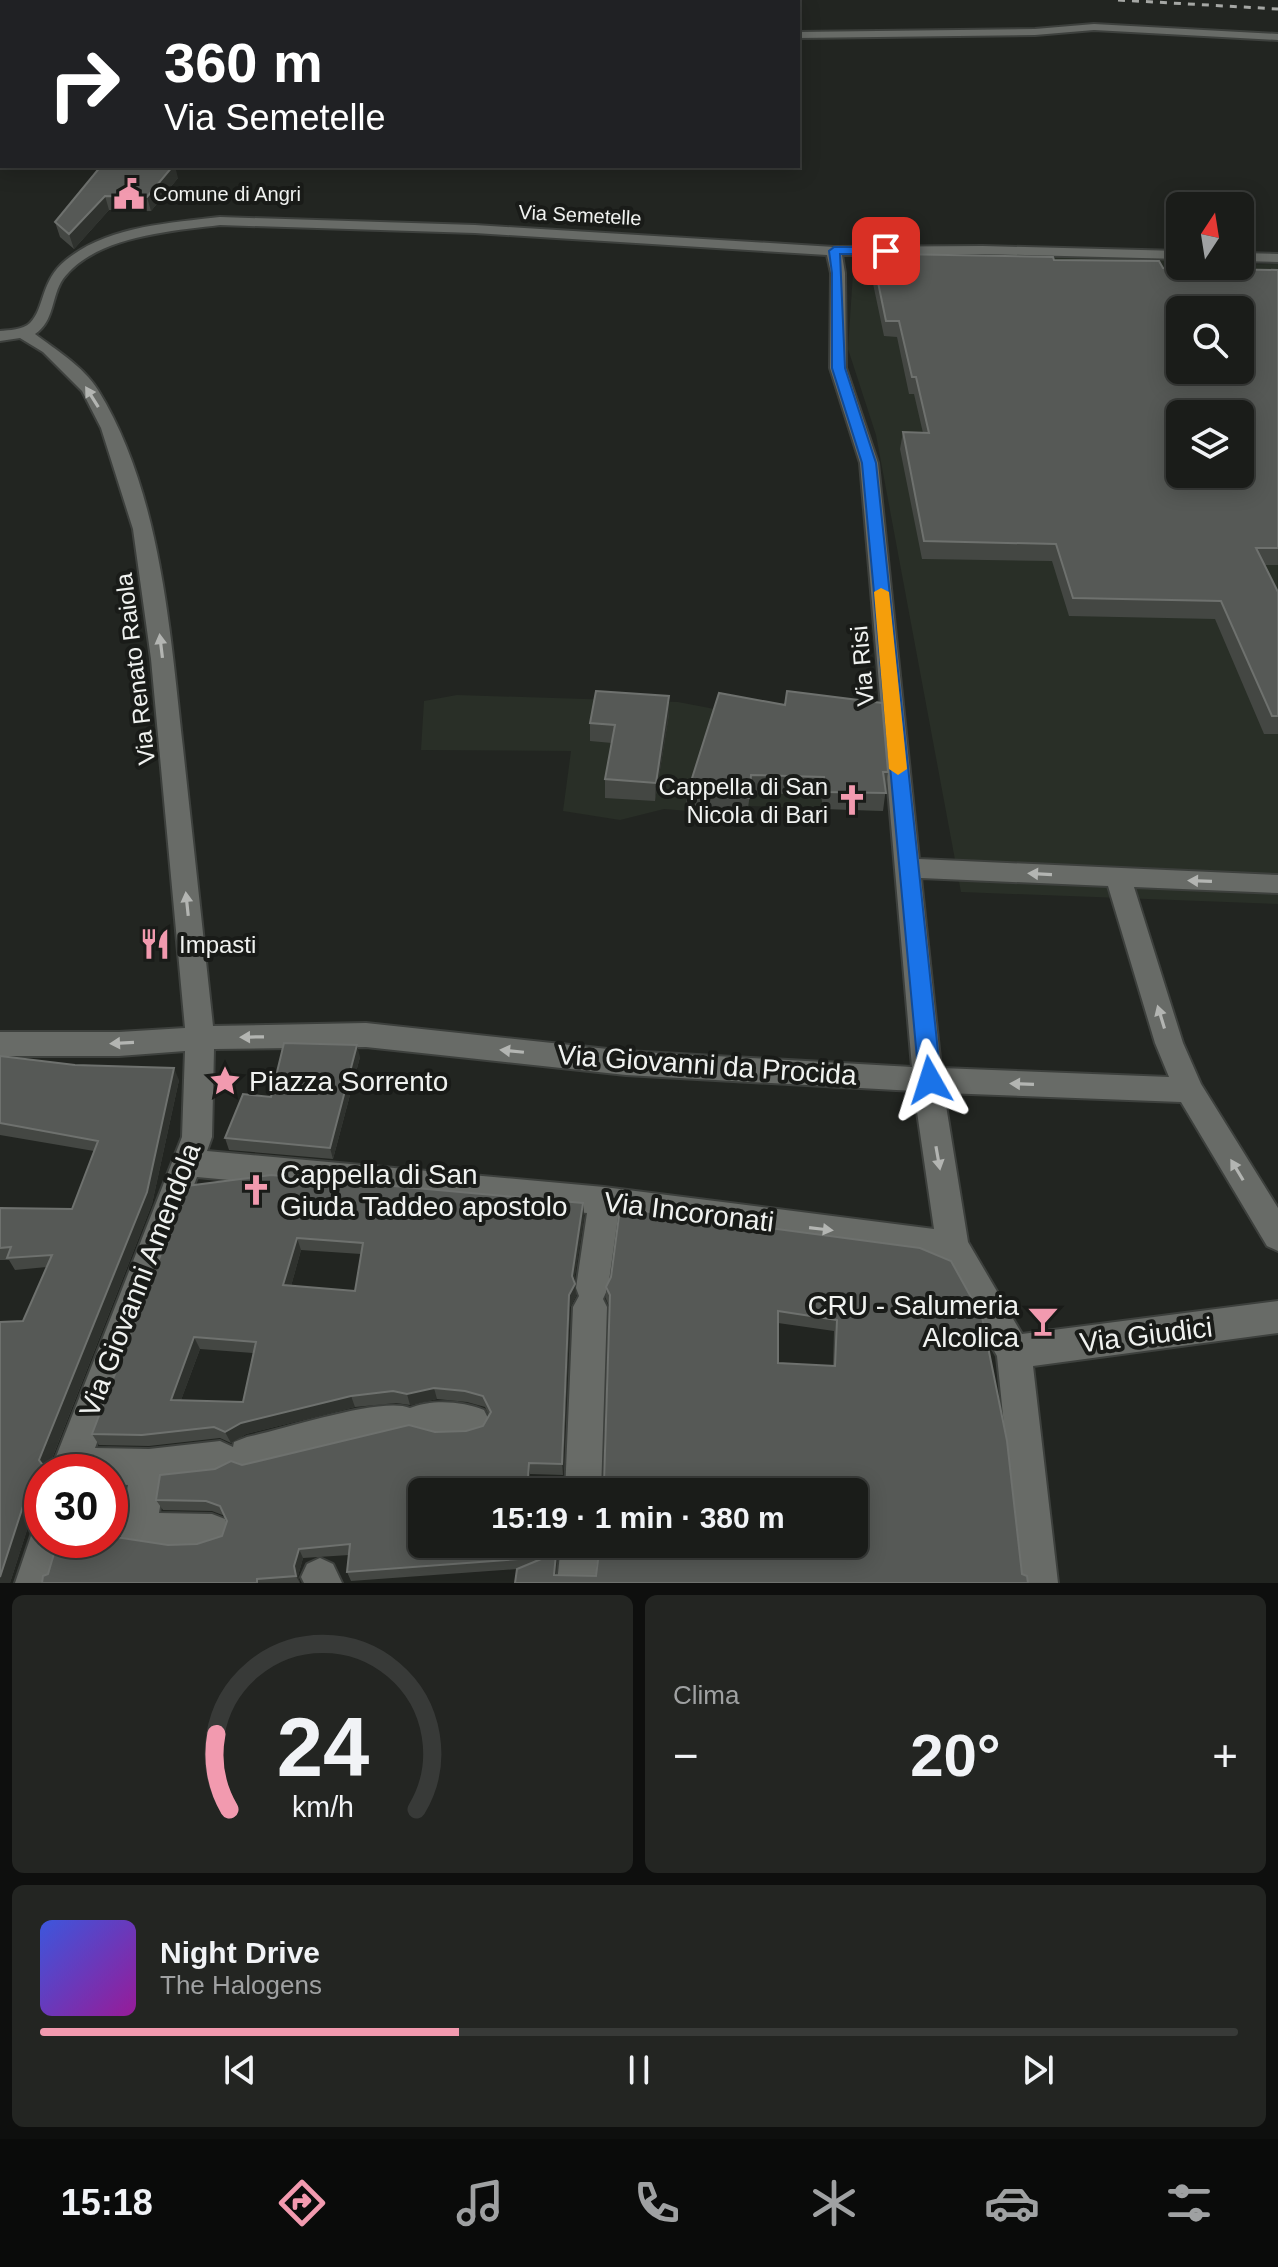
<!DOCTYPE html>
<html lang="it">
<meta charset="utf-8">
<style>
:root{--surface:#1a1c19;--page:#232522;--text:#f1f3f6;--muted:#9fa1a2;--line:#383a38;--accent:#f29aaf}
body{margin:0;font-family:Arial,sans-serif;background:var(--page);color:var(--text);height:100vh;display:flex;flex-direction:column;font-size:30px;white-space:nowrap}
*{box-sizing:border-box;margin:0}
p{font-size:26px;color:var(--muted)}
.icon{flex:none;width:44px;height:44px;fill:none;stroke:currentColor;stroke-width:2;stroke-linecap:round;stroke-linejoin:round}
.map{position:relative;height:1583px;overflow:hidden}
.side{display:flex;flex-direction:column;gap:12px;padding:12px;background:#0e0f0e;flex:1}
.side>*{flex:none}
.hud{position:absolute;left:0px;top:0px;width:800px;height:168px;box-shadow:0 4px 20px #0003,0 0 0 2px var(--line);background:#202124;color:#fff;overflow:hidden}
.needle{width:52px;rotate:12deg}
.buttons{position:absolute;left:1166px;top:192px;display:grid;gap:16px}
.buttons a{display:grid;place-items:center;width:88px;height:88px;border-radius:12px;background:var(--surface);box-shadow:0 4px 20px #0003,0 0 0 2px var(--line);font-size:40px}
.speed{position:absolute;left:24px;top:1454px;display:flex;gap:16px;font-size:40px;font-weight:700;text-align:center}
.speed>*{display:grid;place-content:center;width:104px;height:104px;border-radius:50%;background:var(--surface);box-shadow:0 4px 20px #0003,0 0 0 2px var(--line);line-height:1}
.speed .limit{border:12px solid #d22;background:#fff;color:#111}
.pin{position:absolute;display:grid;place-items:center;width:68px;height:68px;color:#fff;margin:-34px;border-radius:16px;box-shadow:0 4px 12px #0006}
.me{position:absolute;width:88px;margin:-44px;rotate:354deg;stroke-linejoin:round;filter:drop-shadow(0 0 6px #0008)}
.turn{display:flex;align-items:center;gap:28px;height:168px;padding:0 32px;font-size:36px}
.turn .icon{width:104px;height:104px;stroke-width:2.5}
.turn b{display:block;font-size:56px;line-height:68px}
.big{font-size:60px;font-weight:700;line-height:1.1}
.side .tile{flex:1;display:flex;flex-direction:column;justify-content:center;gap:12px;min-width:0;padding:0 28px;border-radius:12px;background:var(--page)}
.side .dial{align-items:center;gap:0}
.dial svg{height:208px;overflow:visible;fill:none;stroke:var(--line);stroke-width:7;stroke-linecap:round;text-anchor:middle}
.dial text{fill:var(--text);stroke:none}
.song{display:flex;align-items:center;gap:24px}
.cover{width:96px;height:96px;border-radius:12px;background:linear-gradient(135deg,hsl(230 70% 55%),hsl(300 70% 35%))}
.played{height:8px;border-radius:4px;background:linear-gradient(90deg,var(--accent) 35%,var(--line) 35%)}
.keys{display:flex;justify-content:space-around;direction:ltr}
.heat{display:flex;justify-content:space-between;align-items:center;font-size:44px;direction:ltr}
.side .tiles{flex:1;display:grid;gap:12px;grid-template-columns:1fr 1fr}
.tile:last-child{grid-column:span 2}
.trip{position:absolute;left:408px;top:1478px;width:460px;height:80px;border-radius:12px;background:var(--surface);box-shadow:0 4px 20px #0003,0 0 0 2px var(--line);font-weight:700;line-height:80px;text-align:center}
.tab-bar{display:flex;height:128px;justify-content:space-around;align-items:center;background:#0a0b0a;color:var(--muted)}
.tab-bar .icon{width:56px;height:56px}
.tab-bar .active{color:var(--accent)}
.tab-bar b{font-size:36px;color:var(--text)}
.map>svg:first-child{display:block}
.built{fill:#292f27;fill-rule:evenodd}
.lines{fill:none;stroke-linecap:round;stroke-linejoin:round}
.minor-casing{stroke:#3d403d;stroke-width:4}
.minor{fill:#686b67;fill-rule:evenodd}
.rail{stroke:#a5a7a4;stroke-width:3;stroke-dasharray:7 7;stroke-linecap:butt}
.wall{fill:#444743;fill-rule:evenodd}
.shaded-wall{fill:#2f322e}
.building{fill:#565956;stroke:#6e716e;stroke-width:2;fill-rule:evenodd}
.oneway{fill:#b3b5b2}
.route{fill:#1a73e8;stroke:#114b97;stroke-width:2}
.slow{fill:#f59e0b}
.labels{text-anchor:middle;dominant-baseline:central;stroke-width:8;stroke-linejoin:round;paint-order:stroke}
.far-poi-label{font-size:20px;fill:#f0f2f0;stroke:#191b18;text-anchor:start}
.far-street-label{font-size:20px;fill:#f0f2f0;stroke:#191b18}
.street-label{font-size:24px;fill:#f0f2f0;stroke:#191b18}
.poi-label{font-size:24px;fill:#f0f2f0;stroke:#191b18;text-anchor:end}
.near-street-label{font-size:28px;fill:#f0f2f0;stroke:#191b18}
.near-poi-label{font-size:28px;fill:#f0f2f0;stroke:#191b18;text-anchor:start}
</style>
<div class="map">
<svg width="1278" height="1583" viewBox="0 0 1278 1583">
<rect width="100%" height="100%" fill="#222521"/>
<path class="built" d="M997 254 1180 260V266L1278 264V904L961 892 876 435 848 349 853 273 880 260 997 261ZM1180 310H1240V370H1180ZM1180 414H1240V474H1180Z
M457 695 678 702 783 722 880 720 886 789 881 790 883 811 749 806 747 816 664 809 620 820 563 811 571 751 421 750 424 701Z"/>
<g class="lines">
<defs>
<path id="minor" d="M1094 24 1278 34V40L1094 30 1035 35 798 38V32L1035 29Z
M220 217 475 225 834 247 983 246 1180 251V259L983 254 842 255 845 273 846 368 878 463 919 859 1278 875V893L1134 887 1183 1043 1201 1084 1278 1208V1251L1267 1246 1181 1102 944 1093 968 1242 1022 1334 1278 1301V1333L1033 1366 1058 1583H1020L997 1356 943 1260 618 1217 608 1288 603 1299 607 1307 601 1492H565L573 1307 579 1296 576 1288 587 1213 197 1177 95 1448 149 1449 220 1441 233 1447 234 1442 247 1437C282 1430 382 1396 410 1408 431 1399 463 1401 484 1410L490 1422 484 1434C465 1443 432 1442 412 1433L266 1469 247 1473 234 1467 233 1472 220 1477 164 1483 159 1513 212 1514 225 1519 230 1532 225 1545C202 1555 147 1554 124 1544L119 1531 128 1485 110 1484V1472H50L182 1137 185 1051 119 1056H0V1032H119L185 1028 151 659 133 529 101 428 82 391 43 352 20 338 0 341V331C9 330 23 330 30 323 45 308 40 281 66 260 108 226 169 223 220 217ZM220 225 475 233 827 255 831 273 830 368 860 463 912 1067 626 1051 366 1023 213 1026C203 933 193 841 183 748 170 631 161 492 98 390 83 366 56 350 35 334 55 321 51 296 63 279 95 236 171 231 220 225ZM921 878 1108 886 1155 1043 1169 1077 941 1068ZM366 1047 626 1075 914 1091 934 1229 604 1187 207 1151 212 1137 214 1049Z
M1240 253 1278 254V262L1240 261Z
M42 1524V1540H66L53 1583H15L34 1527Z
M561 1544H599L595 1583H557Z
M320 1558 333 1564 342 1583H304L301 1577 307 1564Z"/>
</defs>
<use href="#minor" class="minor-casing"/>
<use href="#minor" class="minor"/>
<path class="rail" d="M1118 0 1278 9"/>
</g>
<path class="wall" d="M101 166 178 178 151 211 109 210 74 249 60 237 55 222Z
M873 258 1163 268 1278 270V565H1265L1278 592V734H1264L1215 619 1069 616 1052 561 922 559 900 449 903 432 923 433 914 394H909L897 337 884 336 871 274Z
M669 696V714L655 801 605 798V779L612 743 590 741V723Z
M785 705 888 772 883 811 823 809 821 795 750 793 747 816 686 811 687 794Z
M0 1056 179 1080 152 1204 50 1464H100L105 1472H42V1510L34 1508 10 1583 23 1321 47 1267 15 1270 9 1260H0V1208L72 1209 94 1151 0 1135Z
M360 1057 333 1159 229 1150 225 1138 271 1097Z
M187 1186 583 1203 584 1216 574 1281 576 1296 570 1307 563 1475 530 1474 422 1492 559 1544 556 1575 596 1576 604 1482 609 1306 606 1299V1287L920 1248 1022 1574 515 1583 517 1569 351 1581 347 1572 349 1555 303 1558 298 1576 300 1583H42L48 1574 124 1488 116 1530 119 1537 168 1545 197 1544 222 1536 227 1521 225 1516 212 1511 163 1510 156 1500 215 1469 435 1432 466 1431 483 1426 489 1416 485 1407 467 1402 437 1399 410 1405 396 1403 355 1407 246 1434 231 1443 220 1438 149 1446 99 1445 92 1434ZM301 1250 361 1254 355 1291 291 1286ZM778 1323 834 1331 833 1366 778 1363ZM200 1349 253 1353 243 1402 181 1400Z"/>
<path class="shaded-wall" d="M173 166H175L178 178 151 211 147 197Z
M105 196 109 210 74 249 69 234Z
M669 696V714L655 801 656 783Z
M357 1045 360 1057 333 1159 330 1148Z
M174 1068 179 1080 152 1204 47 1471 39 1460Z
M583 1203 584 1216 573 1288 572 1276Z
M297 1238 301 1250 288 1297 283 1285Z
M575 1284 576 1296 570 1307 563 1475 562 1464 569 1295Z
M194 1337 200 1349 177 1411 171 1400Z
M434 1388 437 1399 410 1405 407 1394Z
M351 1396 355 1407 246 1434 231 1443 225 1432 241 1423Z
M529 1463 530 1474 529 1492H527Z
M117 1477 124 1488 116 1530 123 1547 116 1537 110 1523V1515Z
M26 1497 34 1508 10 1583H0V1577Z
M557 1544H559L555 1583 554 1575Z
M299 1549 303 1558 298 1576 300 1583 296 1576 294 1566Z"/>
<path class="building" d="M101 166H173L147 197 105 196 69 234 55 222Z
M894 254 1053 257 1054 260 1159 261 1163 268 1278 270V548H1256L1278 592V716H1272L1221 601 1073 598 1056 544 924 541 903 432 929 433 916 377H912L899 321H886L873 258ZM1180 310H1240V370H1180ZM1180 414H1240V474H1180Z
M596 691 669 696 656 783 605 779 615 725 590 723Z
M787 691 882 703 888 772H883L886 793 825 792 824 777 751 775 749 798 687 794 719 693 785 705Z
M284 1043 357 1045 330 1148 225 1138 243 1094 271 1097Z
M0 1056 75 1065 174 1068 147 1192 39 1460 42 1464H100V1472H42V1502L26 1497 0 1577V1322L23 1321 52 1255 7 1258 11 1247 0 1248V1208L72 1209 98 1141 0 1123Z
M271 1175 583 1203 572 1276 575 1284 569 1295 562 1464 529 1463 527 1492H422V1544H557L554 1575 596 1576 600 1544H854V1492H594V1485L604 1482 610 1295 606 1287 611 1277 620 1208 920 1248 951 1261 982 1317 1007 1441 1022 1574 1027 1576 1028 1583H515L517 1569 546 1557 347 1572 350 1544 299 1549 294 1566 296 1576 257 1579V1583H42L43 1576 48 1574 58 1540H110V1523L116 1537 168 1545 197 1544 222 1536 227 1521 220 1506 206 1501 156 1500 160 1475 215 1469 231 1461 242 1465 409 1425 435 1432 466 1431 483 1426 491 1412 483 1396 465 1391 434 1388 407 1394 393 1391 351 1396 241 1423 225 1432 214 1427 142 1435 92 1434 187 1186ZM297 1238 363 1243 355 1291 283 1285ZM778 1311 837 1320 835 1366 778 1363ZM194 1337 256 1342 243 1402 171 1400Z
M110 1477H117L110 1515Z"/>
<defs><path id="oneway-solid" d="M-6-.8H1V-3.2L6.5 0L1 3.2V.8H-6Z" transform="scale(2)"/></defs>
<g class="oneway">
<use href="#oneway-solid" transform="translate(92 397) rotate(-122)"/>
<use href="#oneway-solid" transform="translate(161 646) rotate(-97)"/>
<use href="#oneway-solid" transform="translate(1040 874) rotate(-177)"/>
<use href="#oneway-solid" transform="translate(1200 881) rotate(-178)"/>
<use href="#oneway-solid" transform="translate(187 904) rotate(-96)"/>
<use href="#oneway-solid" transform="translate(1161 1017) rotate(-107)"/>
<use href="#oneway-solid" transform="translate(252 1037) rotate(179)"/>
<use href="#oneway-solid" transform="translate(122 1043) rotate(177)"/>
<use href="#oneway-solid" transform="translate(512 1051) rotate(-174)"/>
<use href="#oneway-solid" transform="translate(1022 1084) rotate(-178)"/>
<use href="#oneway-solid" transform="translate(938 1158) rotate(80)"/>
<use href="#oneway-solid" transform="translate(1237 1170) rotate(-121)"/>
<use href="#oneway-solid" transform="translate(821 1229) rotate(7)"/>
</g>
<path class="route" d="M834 247H886L892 251 886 254H840L845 368 876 463 941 1080 937 1087 930 1090 922 1087 919 1080 862 463 832 368V273L829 251Z"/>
<path class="slow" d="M881 588 889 592 907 769 898 775 889 769 874 592Z"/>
<defs>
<symbol id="civic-bare" viewBox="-9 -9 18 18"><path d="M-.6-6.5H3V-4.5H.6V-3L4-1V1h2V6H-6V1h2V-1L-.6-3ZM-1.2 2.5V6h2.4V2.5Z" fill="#f29aaf" stroke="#191b18" stroke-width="2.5" paint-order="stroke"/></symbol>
<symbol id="church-bare" viewBox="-9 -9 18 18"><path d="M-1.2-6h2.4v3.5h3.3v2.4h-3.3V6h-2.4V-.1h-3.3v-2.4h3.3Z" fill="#f29aaf" stroke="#191b18" stroke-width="2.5" paint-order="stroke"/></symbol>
<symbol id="restaurant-bare" viewBox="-9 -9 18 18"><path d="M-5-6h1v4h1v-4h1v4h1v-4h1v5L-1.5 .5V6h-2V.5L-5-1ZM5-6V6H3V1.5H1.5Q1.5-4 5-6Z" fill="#f29aaf" stroke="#191b18" stroke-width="2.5" paint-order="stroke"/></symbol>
<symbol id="sight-bare" viewBox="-9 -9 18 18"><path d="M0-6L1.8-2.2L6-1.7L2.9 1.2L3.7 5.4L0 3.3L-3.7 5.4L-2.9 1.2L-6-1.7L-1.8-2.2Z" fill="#f29aaf" stroke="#191b18" stroke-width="2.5" paint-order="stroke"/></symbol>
<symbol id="bar-bare" viewBox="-9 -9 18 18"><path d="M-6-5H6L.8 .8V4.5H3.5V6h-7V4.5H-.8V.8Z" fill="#f29aaf" stroke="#191b18" stroke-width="2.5" paint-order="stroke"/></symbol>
</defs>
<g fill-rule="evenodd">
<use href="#civic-bare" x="107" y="172" width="44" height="44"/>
<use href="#church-bare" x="830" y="778" width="44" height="44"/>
<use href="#restaurant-bare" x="133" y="922" width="44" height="44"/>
<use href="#sight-bare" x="203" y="1059" width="44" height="44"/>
<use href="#church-bare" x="234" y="1168" width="44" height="44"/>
<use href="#bar-bare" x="1021" y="1299" width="44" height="44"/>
</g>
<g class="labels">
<g class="far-poi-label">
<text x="153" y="194">Comune di Angri</text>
</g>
<g class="far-street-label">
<text transform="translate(580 215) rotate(3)">Via Semetelle</text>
</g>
<g class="street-label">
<text transform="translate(862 666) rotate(-95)">Via Risi</text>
<text transform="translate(135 669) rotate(-97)">Via Renato Raiola</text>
</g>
<g class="poi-label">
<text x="828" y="786">Cappella di San<tspan x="828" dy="28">Nicola di Bari</tspan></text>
<text x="179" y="944" text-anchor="start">Impasti</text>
</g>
<g class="near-street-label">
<text transform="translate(707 1065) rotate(4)">Via Giovanni da Procida</text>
<text transform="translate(689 1212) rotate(7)">Via Incoronati</text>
<text transform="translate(140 1280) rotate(-69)">Via Giovanni Amendola</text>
<text transform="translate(1146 1335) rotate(-7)">Via Giudici</text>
</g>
<g class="near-poi-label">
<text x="249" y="1081">Piazza Sorrento</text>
<text x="280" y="1174">Cappella di San<tspan x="280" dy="32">Giuda Taddeo apostolo</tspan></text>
<text x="1019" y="1305" text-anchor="end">CRU - Salumeria<tspan x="1019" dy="32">Alcolica</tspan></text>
</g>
</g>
</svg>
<div class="buttons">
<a><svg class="needle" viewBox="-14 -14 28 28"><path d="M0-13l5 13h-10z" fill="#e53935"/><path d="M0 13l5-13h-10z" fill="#9fa1a2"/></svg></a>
<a><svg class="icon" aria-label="search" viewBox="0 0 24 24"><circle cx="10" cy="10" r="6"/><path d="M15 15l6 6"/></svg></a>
<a><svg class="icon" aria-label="layers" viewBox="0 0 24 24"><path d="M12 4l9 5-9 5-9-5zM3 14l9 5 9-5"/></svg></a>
</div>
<div class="speed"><div class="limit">30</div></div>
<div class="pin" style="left:886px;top:251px;background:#d93025"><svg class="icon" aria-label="arrive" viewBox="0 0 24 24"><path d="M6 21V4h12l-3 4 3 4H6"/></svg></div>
<svg class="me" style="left:930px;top:1080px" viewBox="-20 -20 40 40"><path d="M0-17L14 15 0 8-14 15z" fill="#1a73e8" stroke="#fff" stroke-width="4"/></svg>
<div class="trip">15:19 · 1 min · 380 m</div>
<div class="hud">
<div class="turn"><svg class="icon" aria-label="right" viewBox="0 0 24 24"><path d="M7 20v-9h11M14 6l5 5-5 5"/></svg><div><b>360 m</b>Via Semetelle</div></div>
</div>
</div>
<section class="side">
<div class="tiles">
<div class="tile dial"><svg viewBox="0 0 100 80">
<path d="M14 69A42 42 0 1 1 86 69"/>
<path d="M14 69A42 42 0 0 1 9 40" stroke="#f29aaf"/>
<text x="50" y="56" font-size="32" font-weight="700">24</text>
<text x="50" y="72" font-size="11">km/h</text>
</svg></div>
<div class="tile"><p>Clima</p>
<div class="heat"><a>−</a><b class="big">20°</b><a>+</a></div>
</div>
<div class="tile">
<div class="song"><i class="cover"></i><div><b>Night Drive</b><p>The Halogens</p></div></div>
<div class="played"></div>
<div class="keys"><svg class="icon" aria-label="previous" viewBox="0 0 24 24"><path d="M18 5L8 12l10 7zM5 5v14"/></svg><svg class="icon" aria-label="pause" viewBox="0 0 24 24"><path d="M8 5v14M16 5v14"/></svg><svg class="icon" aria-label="next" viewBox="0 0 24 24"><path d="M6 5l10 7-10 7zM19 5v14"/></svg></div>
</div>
</div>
</section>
<nav class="tab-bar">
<b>15:18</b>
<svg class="icon active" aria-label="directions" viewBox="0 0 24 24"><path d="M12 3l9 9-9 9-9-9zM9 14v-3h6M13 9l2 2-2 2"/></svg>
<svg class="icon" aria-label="music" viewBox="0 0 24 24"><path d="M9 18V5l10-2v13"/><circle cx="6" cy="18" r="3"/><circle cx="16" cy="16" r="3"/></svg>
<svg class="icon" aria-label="phone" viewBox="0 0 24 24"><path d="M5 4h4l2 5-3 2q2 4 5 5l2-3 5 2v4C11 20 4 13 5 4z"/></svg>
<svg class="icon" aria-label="climate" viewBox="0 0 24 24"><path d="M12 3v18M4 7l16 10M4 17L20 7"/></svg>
<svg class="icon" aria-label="car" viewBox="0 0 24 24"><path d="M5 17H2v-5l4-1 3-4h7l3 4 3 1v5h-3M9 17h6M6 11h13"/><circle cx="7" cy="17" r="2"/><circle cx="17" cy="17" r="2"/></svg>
<svg class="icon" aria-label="filters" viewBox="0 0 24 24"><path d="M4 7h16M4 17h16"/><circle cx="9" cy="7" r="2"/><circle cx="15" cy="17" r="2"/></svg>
</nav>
